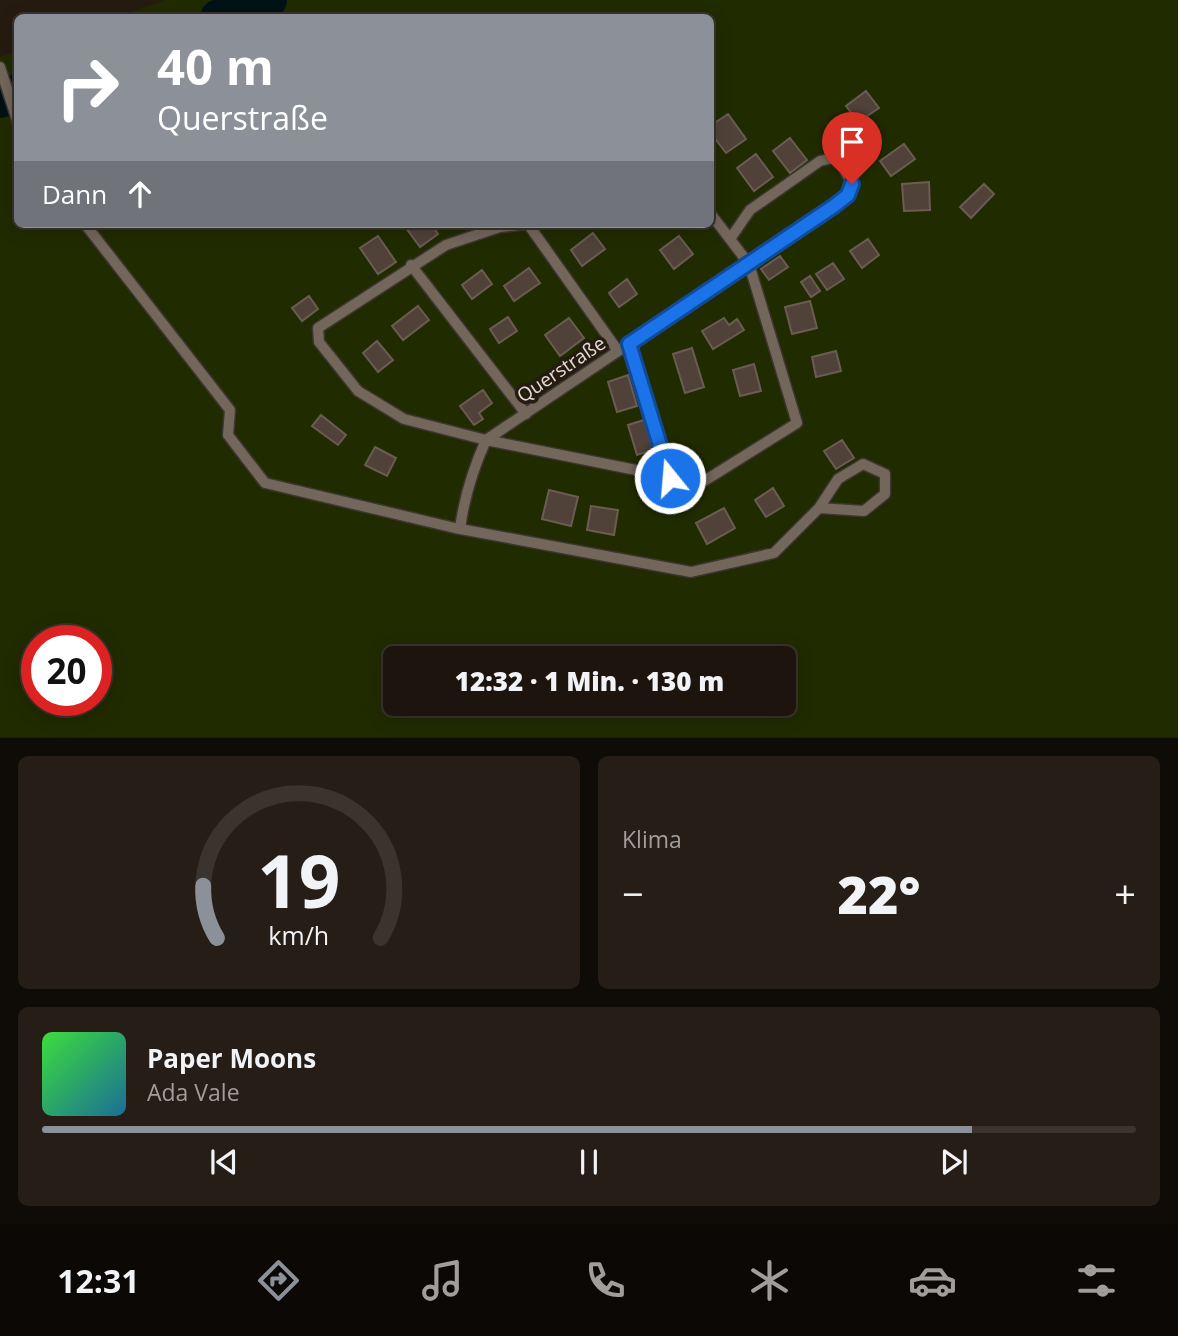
<!DOCTYPE html>
<html lang="de">
<meta charset="utf-8">
<style>
:root{--surface:#1c140d;--page:#251d16;--text:#f1f3f6;--muted:#a09e9d;--line:#3a332e;--accent:#8c9099}
body{margin:0;font-family:"Open Sans",sans-serif;background:var(--page);color:var(--text);height:100vh;display:flex;flex-direction:column;font-size:26px;white-space:nowrap}
*{box-sizing:border-box;margin:0}
p{font-size:23px;color:var(--muted)}
.icon{flex:none;width:38px;height:38px;fill:none;stroke:currentColor;stroke-width:2;stroke-linecap:round;stroke-linejoin:round}
.map{position:relative;height:738px;overflow:hidden}
.side{display:flex;flex-direction:column;gap:18px;padding:18px;background:#0f0b07;flex:1}
.side>*{flex:none}
.top-card{position:absolute;left:14px;top:14px;width:700px;height:214px;border-radius:10px;box-shadow:0 4px 18px #0003,0 0 0 2px var(--line);background:#8c9099;color:#fff;overflow:hidden}
.speed{position:absolute;left:21px;top:625px;display:flex;gap:14px;font-size:35px;font-weight:700;text-align:center}
.speed>*{display:grid;place-content:center;width:91px;height:91px;border-radius:50%;background:var(--surface);box-shadow:0 4px 18px #0003,0 0 0 2px var(--line);line-height:1}
.speed .limit{border:10px solid #d22;background:#fff;color:#111}
.pin{position:absolute;display:grid;place-items:center;width:60px;height:60px;color:#fff;margin:-72px -30px;border-radius:50% 50% 50% 0;rotate:-45deg;box-shadow:0 0 7px #0007}
.pin .icon{rotate:45deg}
.me{position:absolute;width:77px;margin:-38px;rotate:343deg;stroke-linejoin:round;filter:drop-shadow(0 0 5px #0008)}
.turn{display:flex;align-items:center;gap:24px;height:147px;padding:0 28px;font-size:32px}
.turn .icon{width:91px;height:91px;stroke-width:2.5}
.turn b{display:block;font-size:49px;line-height:60px}
.then{display:flex;align-items:center;height:66px;padding:0 28px;background:#0003;gap:14px;font-size:26px}
.big{font-size:52px;font-weight:800;line-height:1.1}
.side .tile{flex:1;display:flex;flex-direction:column;justify-content:center;gap:10px;min-width:0;padding:0 24px;border-radius:10px;background:var(--page)}
.side .dial{align-items:center;gap:0}
.dial svg{height:182px;overflow:visible;fill:none;stroke:var(--line);stroke-width:7;stroke-linecap:round;text-anchor:middle}
.dial text{fill:var(--text);stroke:none}
.song{display:flex;align-items:center;gap:21px}
.cover{width:84px;height:84px;border-radius:10px;background:linear-gradient(135deg,hsl(120 70% 55%),hsl(200 70% 35%))}
.played{height:7px;border-radius:4px;background:linear-gradient(90deg,var(--accent) 85%,var(--line) 85%)}
.keys{display:flex;justify-content:space-around;direction:ltr}
.heat{display:flex;justify-content:space-between;align-items:center;font-size:38px;direction:ltr}
.side .tiles{flex:1;display:grid;gap:18px;grid-template-columns:1fr 1fr}
.tile:last-child{grid-column:span 2}
.trip{position:absolute;left:383px;top:646px;width:413px;height:70px;border-radius:10px;background:var(--surface);box-shadow:0 4px 18px #0003,0 0 0 2px var(--line);font-weight:800;line-height:70px;text-align:center}
.dock{display:flex;height:112px;justify-content:space-around;align-items:center;background:#0b0805;color:var(--muted)}
.dock .icon{width:49px;height:49px}
.dock .selected{color:var(--accent)}
.dock b{font-size:32px;color:var(--text)}
.map>svg:first-child{display:block}
.green{fill:#212b00;fill-rule:evenodd}
.lines{fill:none;stroke-linecap:round;stroke-linejoin:round}
.river{stroke:#011215;stroke-width:38}
.building{fill:#504239;stroke:#6a5c53;stroke-width:2}
.service-casing{stroke:#3d3530;stroke-width:13}
.service{stroke:#73675c;stroke-width:10}
.route-casing{stroke:#114b97;stroke-width:18}
.route{stroke:#1a73e8;stroke-width:12}
.labels{text-anchor:middle;dominant-baseline:central;stroke-width:7;stroke-linejoin:round;paint-order:stroke}
.street-label{font-size:19px;fill:#e5ded7;stroke:#251b11}
</style>
<div class="map">
<svg width="1178" height="738" viewBox="0 0 1178 738">
<rect width="100%" height="100%" fill="#251b11"/>
<path class="green" d="M166 0H1178V737H0V57L17 51 18 224H710V18L115 17ZM37 640H96V700H37ZM396 658H784V704H396Z"/>
<g class="lines">
<path class="river" d="M219 18 268 0
M0 99 18 93"/>
</g>
<path class="building" d="M866 91 879 108 858 122 846 106Z
M728 114 746 139 726 153 710 132V126Z
M790 138 807 160 790 173 773 151Z
M904 144 915 159 891 176 880 161Z
M756 154 773 177 754 191 737 168Z
M929 182 930 210 904 211 902 184Z
M984 184 994 194 971 218 960 207Z
M403 224H431L438 234 420 247Z
M593 233 605 249 582 266 571 250Z
M378 236 396 262 378 274 360 248Z
M679 236 693 254 674 269 660 250Z
M868 239 879 255 862 268 850 251Z
M780 256 788 267 769 280 761 269Z
M833 263 844 279 827 290 816 274Z
M529 268 540 283 514 301 504 286Z
M482 270 492 284 472 299 462 285Z
M810 276 820 291 811 297 801 282Z
M627 279 637 294 619 307 609 293Z
M309 296 318 309 302 321 292 308Z
M810 301 817 328 792 334 785 307Z
M418 306 429 320 403 340 392 326Z
M508 317 517 331 499 343 490 329Z
M569 318 584 338 560 356 545 335Z
M724 318 729 325 737 319 744 330 713 349 702 331Z
M377 341 393 360 378 372 363 353Z
M692 348 704 387 685 393 673 354Z
M836 351 841 371 816 377 812 357Z
M754 364 761 391 740 396 733 370Z
M628 375 637 406 617 412 608 382Z
M483 390 492 403 479 413 483 419 474 425 460 406Z
M321 415 346 435 338 445 312 426Z
M644 420 653 450 637 455 628 425Z
M842 440 854 458 836 469 824 451Z
M375 447 396 458 387 476 365 465Z
M773 488 784 506 766 517 755 500Z
M549 490 578 497 571 526 542 519Z
M591 506 618 510 614 535 587 530Z
M724 508 735 528 707 544 696 523Z"/>
<g class="lines">
<defs>
<path id="service" d="M0 67 18 123
M85 224 230 410 228 435 265 483 455 528 691 572 774 553 819 508 838 479 863 464 885 474V494L864 511 819 508
M528 224 500 227 446 245 318 328 319 342 358 391 404 419 486 440 701 483 797 423 749 264 710 213
M528 224 618 351
M411 265 526 414
M629 344 670 478
M460 529C464 498 473 469 486 440L834 206 848 195 852 184 843 167 833 158 820 161 750 210 730 239"/>
</defs>
<use href="#service" class="service-casing"/>
<use href="#service" class="service"/>
</g>
<g class="lines">
<defs>
<path id="route" d="M670 478 629 344 834 206 848 195 852 184"/>
</defs>
<use href="#route" class="route-casing"/>
<use href="#route" class="route"/>
</g>
<g class="labels">
<g class="street-label">
<text transform="translate(561 369) rotate(-34)">Querstraße</text>
</g>
</g>
</svg>
<div class="speed"><div class="limit">20</div></div>
<div class="pin" style="left:852px;top:184px;background:#d93025"><svg class="icon" aria-label="arrive" viewBox="0 0 24 24"><path d="M6 21V4h12l-3 4 3 4H6"/></svg></div>
<svg class="me" style="left:670px;top:478px" viewBox="-20 -20 40 40"><circle r="17" fill="#1a73e8" stroke="#fff" stroke-width="3"/><path d="M0-11L8 9 0 5-8 9z" fill="#fff"/></svg>
<div class="trip">12:32 · 1 Min. · 130 m</div>
<div class="top-card">
<div class="turn"><svg class="icon" aria-label="right" viewBox="0 0 24 24"><path d="M7 20v-9h11M14 6l5 5-5 5"/></svg><div><b>40 m</b>Querstraße</div></div>
<div class="then">Dann<svg class="icon" aria-label="ahead" viewBox="0 0 24 24"><path d="M12 20V5M6 11l6-6 6 6"/></svg></div>
</div>
</div>
<section class="side">
<div class="tiles">
<div class="tile dial"><svg viewBox="0 0 100 80">
<path d="M14 69A42 42 0 1 1 86 69"/>
<path d="M14 69A42 42 0 0 1 8 46" stroke="#8c9099"/>
<text x="50" y="56" font-size="32" font-weight="700">19</text>
<text x="50" y="72" font-size="11">km/h</text>
</svg></div>
<div class="tile"><p>Klima</p>
<div class="heat"><a>−</a><b class="big">22°</b><a>+</a></div>
</div>
<div class="tile">
<div class="song"><i class="cover"></i><div><b>Paper Moons</b><p>Ada Vale</p></div></div>
<div class="played"></div>
<div class="keys"><svg class="icon" aria-label="previous" viewBox="0 0 24 24"><path d="M18 5L8 12l10 7zM5 5v14"/></svg><svg class="icon" aria-label="pause" viewBox="0 0 24 24"><path d="M8 5v14M16 5v14"/></svg><svg class="icon" aria-label="next" viewBox="0 0 24 24"><path d="M6 5l10 7-10 7zM19 5v14"/></svg></div>
</div>
</div>
</section>
<nav class="dock">
<b>12:31</b>
<svg class="icon selected" aria-label="directions" viewBox="0 0 24 24"><path d="M12 3l9 9-9 9-9-9zM9 14v-3h6M13 9l2 2-2 2"/></svg>
<svg class="icon" aria-label="music" viewBox="0 0 24 24"><path d="M9 18V5l10-2v13"/><circle cx="6" cy="18" r="3"/><circle cx="16" cy="16" r="3"/></svg>
<svg class="icon" aria-label="phone" viewBox="0 0 24 24"><path d="M5 4h4l2 5-3 2q2 4 5 5l2-3 5 2v4C11 20 4 13 5 4z"/></svg>
<svg class="icon" aria-label="climate" viewBox="0 0 24 24"><path d="M12 3v18M4 7l16 10M4 17L20 7"/></svg>
<svg class="icon" aria-label="car" viewBox="0 0 24 24"><path d="M5 17H2v-5l4-1 3-4h7l3 4 3 1v5h-3M9 17h6M6 11h13"/><circle cx="7" cy="17" r="2"/><circle cx="17" cy="17" r="2"/></svg>
<svg class="icon" aria-label="filters" viewBox="0 0 24 24"><path d="M4 7h16M4 17h16"/><circle cx="9" cy="7" r="2"/><circle cx="15" cy="17" r="2"/></svg>
</nav>
